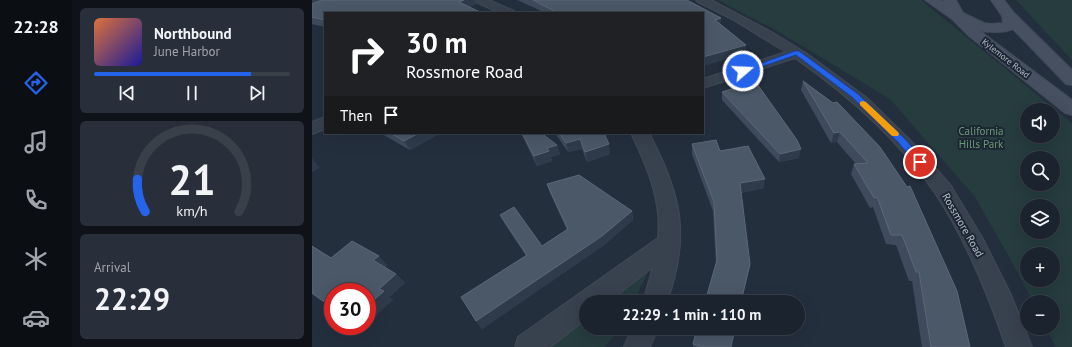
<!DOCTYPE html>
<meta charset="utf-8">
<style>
:root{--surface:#1b232e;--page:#282f3a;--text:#f1f3f6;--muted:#a0a4aa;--line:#39404a;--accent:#2563eb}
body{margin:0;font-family:"PT Sans",sans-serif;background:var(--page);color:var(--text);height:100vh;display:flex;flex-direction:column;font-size:15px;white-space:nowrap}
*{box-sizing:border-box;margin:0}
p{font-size:13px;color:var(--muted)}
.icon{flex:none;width:22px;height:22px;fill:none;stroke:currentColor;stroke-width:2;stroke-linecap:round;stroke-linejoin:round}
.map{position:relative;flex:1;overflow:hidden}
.details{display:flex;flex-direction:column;gap:8px;padding:8px;background:#0f1319;width:240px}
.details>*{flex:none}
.banner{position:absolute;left:12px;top:12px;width:380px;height:122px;border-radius:0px;box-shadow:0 4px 16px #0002,0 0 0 1px var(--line);background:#202124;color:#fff;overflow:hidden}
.fabs{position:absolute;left:708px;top:103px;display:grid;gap:8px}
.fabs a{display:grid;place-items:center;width:40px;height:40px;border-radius:50%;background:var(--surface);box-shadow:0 4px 16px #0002,0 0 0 1px var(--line);font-size:20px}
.speed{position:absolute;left:12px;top:283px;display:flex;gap:8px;font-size:20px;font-weight:700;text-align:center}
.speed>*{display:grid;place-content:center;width:52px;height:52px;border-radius:50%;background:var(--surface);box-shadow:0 4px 16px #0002,0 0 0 1px var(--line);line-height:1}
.speed .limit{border:6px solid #d22;background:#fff;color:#111}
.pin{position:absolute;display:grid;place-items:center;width:34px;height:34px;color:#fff;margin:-17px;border:2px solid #fff;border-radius:50%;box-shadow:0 1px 4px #0007}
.me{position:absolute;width:44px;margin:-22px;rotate:71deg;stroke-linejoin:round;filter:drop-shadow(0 0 3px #0008)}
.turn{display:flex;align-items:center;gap:14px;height:84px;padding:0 16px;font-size:18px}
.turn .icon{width:52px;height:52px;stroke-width:2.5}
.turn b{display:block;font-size:28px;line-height:34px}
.then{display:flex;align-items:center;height:38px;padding:0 16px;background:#0003;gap:8px;font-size:15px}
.big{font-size:30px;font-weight:700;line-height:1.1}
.details .card{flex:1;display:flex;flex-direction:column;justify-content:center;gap:6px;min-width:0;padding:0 14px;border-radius:6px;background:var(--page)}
.details .dial{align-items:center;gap:0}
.dial svg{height:104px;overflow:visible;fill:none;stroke:var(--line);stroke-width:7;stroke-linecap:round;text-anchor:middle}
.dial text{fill:var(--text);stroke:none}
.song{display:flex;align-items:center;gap:12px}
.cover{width:48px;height:48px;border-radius:6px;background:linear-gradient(135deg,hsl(20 70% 55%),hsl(240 70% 35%))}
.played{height:4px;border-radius:2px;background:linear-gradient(90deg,var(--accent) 80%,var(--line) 80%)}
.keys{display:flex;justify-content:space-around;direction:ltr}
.trip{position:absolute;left:267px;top:295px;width:226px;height:40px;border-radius:20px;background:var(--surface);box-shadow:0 4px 16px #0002,0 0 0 1px var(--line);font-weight:700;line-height:40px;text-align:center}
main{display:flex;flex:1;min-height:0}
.tab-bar{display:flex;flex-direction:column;width:72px;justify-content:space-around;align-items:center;background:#0b0e12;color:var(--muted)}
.tab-bar .icon{width:28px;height:28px}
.tab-bar .active{color:var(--accent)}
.tab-bar b{font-size:18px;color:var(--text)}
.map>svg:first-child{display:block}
.green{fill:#263c3f;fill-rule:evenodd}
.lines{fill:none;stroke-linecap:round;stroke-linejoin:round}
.minor-casing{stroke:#414a57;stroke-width:2}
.secondary-casing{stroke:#414a57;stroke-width:2}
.minor{fill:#38414e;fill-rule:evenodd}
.secondary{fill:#465061;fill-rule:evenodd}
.wall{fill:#3f4b5c}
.shaded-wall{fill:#2f3b4b}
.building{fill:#4b5868;stroke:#5c6777}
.route{fill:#2563eb;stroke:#184099}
.slow{fill:#f59e0b}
.labels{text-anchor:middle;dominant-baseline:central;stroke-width:4;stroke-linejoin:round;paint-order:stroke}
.far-street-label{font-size:9px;fill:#b4bcc9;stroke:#1d2633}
.park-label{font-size:11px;fill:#6b9a76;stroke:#1d2633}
.street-label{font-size:11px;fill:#b4bcc9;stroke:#1d2633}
</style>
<main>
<nav class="tab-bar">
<b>22:28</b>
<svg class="icon active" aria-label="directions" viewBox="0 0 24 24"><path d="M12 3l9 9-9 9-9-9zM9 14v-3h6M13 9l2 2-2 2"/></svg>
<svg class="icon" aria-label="music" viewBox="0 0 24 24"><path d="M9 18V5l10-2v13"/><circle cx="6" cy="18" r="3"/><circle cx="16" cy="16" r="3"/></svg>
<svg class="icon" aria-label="phone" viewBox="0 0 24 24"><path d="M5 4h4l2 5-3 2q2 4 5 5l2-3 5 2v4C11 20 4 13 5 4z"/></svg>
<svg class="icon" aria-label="climate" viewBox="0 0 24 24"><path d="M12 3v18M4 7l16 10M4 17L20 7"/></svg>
<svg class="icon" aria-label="car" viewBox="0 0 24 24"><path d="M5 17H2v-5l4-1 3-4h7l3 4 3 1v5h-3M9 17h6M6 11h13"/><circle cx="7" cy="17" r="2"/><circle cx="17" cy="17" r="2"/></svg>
</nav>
<section class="details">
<div class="card">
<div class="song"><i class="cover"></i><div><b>Northbound</b><p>June Harbor</p></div></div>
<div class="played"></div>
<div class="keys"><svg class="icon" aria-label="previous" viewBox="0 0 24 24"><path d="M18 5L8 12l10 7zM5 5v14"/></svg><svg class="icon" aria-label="pause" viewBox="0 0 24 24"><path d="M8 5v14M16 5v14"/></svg><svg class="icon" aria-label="next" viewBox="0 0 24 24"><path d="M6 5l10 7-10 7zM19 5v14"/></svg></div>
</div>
<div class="card dial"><svg viewBox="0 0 100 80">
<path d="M14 69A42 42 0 1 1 86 69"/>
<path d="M14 69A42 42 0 0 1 8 44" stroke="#2563eb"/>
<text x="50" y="56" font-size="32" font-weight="700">21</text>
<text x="50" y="72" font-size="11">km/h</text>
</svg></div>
<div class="card"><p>Arrival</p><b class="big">22:29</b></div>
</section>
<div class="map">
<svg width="760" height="347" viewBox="0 0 760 347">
<rect width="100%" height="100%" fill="#242f3e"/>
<path class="green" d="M406 0H609L760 123V347H744L734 328H741V302H721L696 255 663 197 578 99 467 32ZM715 110H741V136H715ZM715 158H741V184H715ZM715 206H741V232H715ZM715 254H741V280H715Z
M704 0H760V60Z
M339 265 322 302H290Z
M274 314V328H308L293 347H231Z"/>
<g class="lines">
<defs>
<path id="minor" d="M0 0H12L10 2 0 5Z
M162 0H177L202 11 204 13H188L164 2Z
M384 0H399L461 33 494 53 555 98 609 151 639 186 671 239 699 295 720 347H694C676 294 654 239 623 193 586 139 536 95 483 58L391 88V79L474 52 420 19 386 2Z
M13 117V129L0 134V122Z
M319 133H337C369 195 379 234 355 302H331L341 267 296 302H274V319L238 347H203L206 337 346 238C350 201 335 166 319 133Z
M320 328H346L338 347H312Z"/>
<path id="secondary" d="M613 0H628L632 2V0H644L651 13 672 23 679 24 691 23 690 16 679 0H692L702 13 760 70V85L754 84 701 29C690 33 681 33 668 31L760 100V115L753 113 657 36 640 19Z"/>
</defs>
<use href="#minor" class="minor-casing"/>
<use href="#secondary" class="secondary-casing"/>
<use href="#minor" class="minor"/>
<use href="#secondary" class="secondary"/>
</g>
<path class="wall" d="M10 0H163L164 4 157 7 170 13H13V27L0 24V4Z
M205 0H375L409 18 408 24 434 45 433 53 391 66V13H233L225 9Z
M491 81 521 103 525 102 658 347H610L600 281H597L584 245 574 244 561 207 558 208 539 174 542 164H544L525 142 519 143 489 90Z
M410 92 487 158 467 162 410 100Z
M68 133H129L98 150Z
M209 133H229L245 145 248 154 239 157 240 161 225 166Z
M243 133H292L297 144 298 154 275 162 270 149 256 152Z
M380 144 408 151 452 188 429 193 438 264 436 273 404 263 401 211 380 154Z
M235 184 320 211 321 220 292 245 170 329 164 321 214 256 193 224 188 215 230 246 255 230 238 193Z
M0 246 19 258 75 265 73 267 84 274 93 283 77 297 81 300 21 292V309L0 294Z
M424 328 419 347H381V344Z"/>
<path class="shaded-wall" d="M152 0H163L164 4 150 10 147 2Z
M409 18 408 26 403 20Z
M434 45 433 53 391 66V57Z
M528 132 525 142 519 143 522 133Z
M107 133H129L98 150 92 141Z
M268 139 270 149 256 152 254 143Z
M297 144 298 154 275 162 273 152Z
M245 145 248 154 239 157 240 161 225 166 222 156 235 148Z
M489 149 487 158 467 162 468 154Z
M0 158 8 168 0 172Z
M453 179 452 188 427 193 428 183Z
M320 211 321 220 292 245 170 329 164 321Z
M67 256 75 265 70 270 61 260Z
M84 274 93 283 77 297 81 300 55 324V306L67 289Z"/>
<path class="building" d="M10 0H152L147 2 170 13H85L84 12 82 13H13V20L0 17V4Z
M221 0H375L409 18 403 20 434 45 391 57V13H246Z
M443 81 485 140 489 149 468 154 410 92Z
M491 81 521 103 525 102 568 147 595 187 598 186 645 291 658 347H619L607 272H604L590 235H579L565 197 562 198 542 164 556 163 528 132 522 133Z
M78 133H107L92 141Z
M210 133H229L245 145 235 148 237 151 222 156Z
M247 133H292L297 144 273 152 268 139 254 143Z
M404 140 408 151 436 146 453 179 428 183 438 264 429 302H393L405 260 402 202 380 144Z
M267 175 320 211 290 236 164 321 149 297 215 255 188 215 202 207 230 246 256 229 235 184Z
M40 241 67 256 61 260 84 274 67 289 72 291 55 306V292H21V308L0 293V246L19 258Z
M385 328H423L419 347H392L381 344Z"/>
<path class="route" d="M483 51H487L546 94 592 138 612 160 613 162 612 165H605L586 142 540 97 484 55 434 72 428 71Z"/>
<path class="slow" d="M551 101 554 102 586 132 587 134 586 136H580L548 105V102Z"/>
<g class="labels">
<g class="far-street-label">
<text transform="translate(694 58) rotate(38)">Kylemore Road</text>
</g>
<g class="park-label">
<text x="669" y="131">California<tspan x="669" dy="13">Hills Park</tspan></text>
</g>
<g class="street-label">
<text transform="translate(651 225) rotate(60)">Rossmore Road</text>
</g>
</g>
</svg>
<div class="fabs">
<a><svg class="icon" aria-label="sound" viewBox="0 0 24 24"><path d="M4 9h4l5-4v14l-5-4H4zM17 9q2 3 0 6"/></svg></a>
<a><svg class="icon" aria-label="search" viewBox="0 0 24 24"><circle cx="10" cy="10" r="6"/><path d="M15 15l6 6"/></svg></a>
<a><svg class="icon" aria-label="layers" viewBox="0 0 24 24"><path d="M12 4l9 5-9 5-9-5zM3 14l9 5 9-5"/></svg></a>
<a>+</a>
<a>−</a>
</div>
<div class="speed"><div class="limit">30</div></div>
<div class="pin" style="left:608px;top:162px;background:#d93025"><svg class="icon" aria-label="arrive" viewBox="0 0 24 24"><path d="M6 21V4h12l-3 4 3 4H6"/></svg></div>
<svg class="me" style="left:431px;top:71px" viewBox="-20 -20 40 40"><circle r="17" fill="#2563eb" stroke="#fff" stroke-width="3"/><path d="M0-11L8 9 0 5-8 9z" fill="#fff"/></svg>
<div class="trip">22:29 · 1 min · 110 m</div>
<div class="banner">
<div class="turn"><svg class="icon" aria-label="right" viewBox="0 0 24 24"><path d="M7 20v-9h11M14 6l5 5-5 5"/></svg><div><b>30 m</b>Rossmore Road</div></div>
<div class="then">Then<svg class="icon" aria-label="arrive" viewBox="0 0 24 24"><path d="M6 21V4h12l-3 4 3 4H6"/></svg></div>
</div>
</div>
</main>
